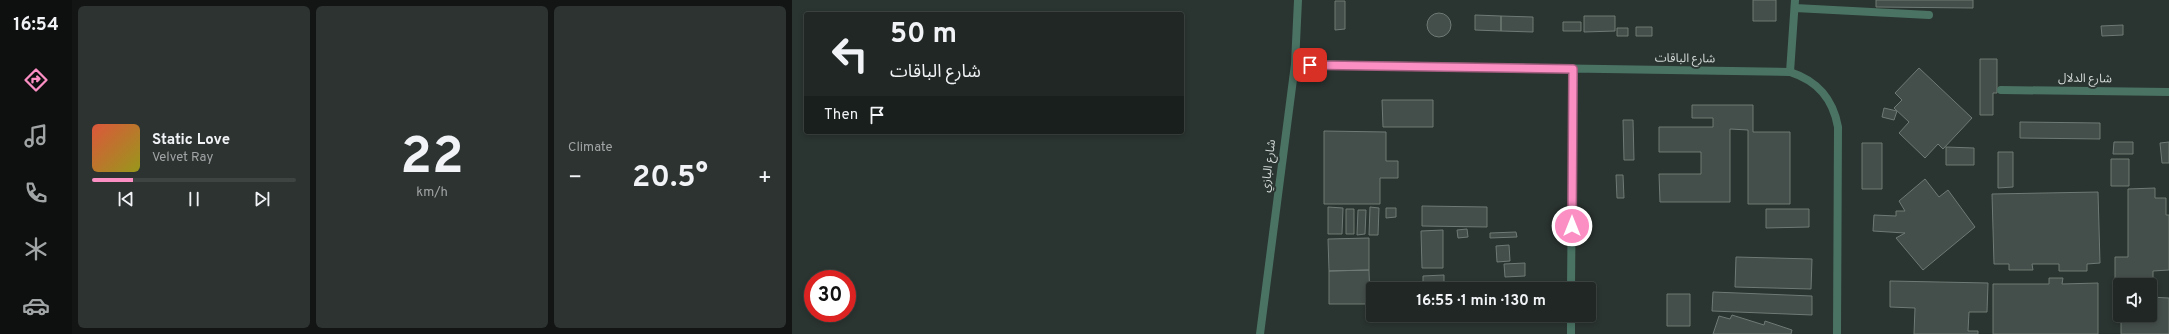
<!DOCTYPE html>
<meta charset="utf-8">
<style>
:root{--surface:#202724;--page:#2d3331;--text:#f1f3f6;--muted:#a2a5a6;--line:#3d4441;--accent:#fb8fc4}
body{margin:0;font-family:Overpass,"Noto Sans Arabic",sans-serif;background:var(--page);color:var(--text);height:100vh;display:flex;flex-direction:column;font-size:15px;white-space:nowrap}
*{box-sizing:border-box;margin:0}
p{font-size:13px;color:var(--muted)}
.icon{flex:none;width:22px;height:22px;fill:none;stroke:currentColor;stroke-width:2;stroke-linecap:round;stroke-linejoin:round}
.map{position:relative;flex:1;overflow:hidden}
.details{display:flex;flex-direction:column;gap:6px;padding:6px;background:#121514;width:720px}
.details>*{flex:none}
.guide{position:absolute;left:12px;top:12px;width:380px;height:122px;border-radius:4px;box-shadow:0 2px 6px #0003,0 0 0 1px var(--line);background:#202724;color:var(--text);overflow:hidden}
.controls{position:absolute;left:1321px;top:278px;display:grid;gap:8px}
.controls a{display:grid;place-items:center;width:44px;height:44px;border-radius:4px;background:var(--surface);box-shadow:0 2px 6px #0003,0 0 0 1px var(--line);font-size:20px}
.speed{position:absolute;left:12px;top:270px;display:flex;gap:8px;font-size:20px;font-weight:700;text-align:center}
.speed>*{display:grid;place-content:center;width:52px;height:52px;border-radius:50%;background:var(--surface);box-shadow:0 2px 6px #0003,0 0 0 1px var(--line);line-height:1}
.speed .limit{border:6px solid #d22;background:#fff;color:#111}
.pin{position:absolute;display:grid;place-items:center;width:34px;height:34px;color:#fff;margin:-17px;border-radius:8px;box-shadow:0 2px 6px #0006}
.me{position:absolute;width:44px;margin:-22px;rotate:0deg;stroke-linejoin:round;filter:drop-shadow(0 0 3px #0008)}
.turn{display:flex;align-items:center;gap:14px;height:84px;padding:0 20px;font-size:18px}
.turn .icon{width:52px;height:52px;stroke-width:2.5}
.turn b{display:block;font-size:28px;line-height:34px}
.then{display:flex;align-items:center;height:38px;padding:0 20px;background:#0003;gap:8px;font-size:15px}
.big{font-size:30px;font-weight:700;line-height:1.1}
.details .widget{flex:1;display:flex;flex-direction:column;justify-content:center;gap:6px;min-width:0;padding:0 14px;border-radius:6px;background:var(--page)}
.details .dial{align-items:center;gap:0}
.dial b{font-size:52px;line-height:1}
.song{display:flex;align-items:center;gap:12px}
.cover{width:48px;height:48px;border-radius:6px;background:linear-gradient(135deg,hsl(10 70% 55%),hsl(60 70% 35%))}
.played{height:4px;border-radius:2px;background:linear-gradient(90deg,var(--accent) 20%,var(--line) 20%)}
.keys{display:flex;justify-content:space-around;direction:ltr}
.heat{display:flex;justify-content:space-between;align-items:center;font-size:22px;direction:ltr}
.details .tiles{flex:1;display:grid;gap:6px;grid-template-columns:repeat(3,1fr)}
.trip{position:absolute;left:574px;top:282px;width:230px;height:40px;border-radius:4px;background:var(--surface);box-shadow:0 2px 6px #0003,0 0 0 1px var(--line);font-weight:700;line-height:40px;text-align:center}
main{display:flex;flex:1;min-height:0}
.tab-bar{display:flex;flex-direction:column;width:72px;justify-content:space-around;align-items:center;background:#0d100e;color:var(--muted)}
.tab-bar .icon{width:28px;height:28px}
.tab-bar .active{color:var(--accent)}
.tab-bar b{font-size:18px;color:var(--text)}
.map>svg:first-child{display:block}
.building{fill:#444e4a;stroke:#6e7a75}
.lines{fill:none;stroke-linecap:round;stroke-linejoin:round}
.service{stroke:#4a7364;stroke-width:8}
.minor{stroke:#4a7364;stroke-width:8}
.route-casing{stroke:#a35d7f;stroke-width:10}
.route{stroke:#fb8fc4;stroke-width:7}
.labels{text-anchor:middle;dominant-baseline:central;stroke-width:4;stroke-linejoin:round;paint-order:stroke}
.street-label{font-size:12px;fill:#d3d9d7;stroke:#2a3430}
</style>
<main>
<nav class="tab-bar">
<b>16:54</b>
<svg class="icon active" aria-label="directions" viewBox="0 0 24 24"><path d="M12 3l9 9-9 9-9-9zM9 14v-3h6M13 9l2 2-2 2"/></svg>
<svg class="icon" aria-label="music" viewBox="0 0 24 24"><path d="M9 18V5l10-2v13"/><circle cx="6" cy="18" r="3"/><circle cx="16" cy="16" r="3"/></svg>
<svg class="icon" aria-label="phone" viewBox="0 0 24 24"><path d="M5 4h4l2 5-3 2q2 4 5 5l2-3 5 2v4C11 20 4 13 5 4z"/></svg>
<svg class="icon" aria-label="climate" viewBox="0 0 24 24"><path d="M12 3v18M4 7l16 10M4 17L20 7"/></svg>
<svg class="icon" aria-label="car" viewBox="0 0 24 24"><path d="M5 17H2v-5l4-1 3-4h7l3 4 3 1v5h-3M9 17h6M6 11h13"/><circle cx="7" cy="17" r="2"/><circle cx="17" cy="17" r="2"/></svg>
</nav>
<section class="details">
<div class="tiles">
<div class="widget">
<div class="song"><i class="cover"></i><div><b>Static Love</b><p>Velvet Ray</p></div></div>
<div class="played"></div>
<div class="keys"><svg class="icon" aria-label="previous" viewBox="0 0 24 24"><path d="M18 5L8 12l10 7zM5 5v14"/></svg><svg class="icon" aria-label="pause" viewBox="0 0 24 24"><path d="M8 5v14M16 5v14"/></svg><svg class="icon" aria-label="next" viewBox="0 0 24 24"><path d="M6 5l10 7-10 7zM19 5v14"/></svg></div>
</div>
<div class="widget dial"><b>22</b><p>km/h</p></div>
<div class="widget"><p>Climate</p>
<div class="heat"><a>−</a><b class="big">20.5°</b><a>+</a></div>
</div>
</div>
</section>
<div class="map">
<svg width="1377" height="334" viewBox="0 0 1377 334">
<rect width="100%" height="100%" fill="#2a3430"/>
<path class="building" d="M961 0H984V21H961Z
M1084 0H1181V8L1084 7Z
M543 1H553V29L543 30Z
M635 25a12 12 0 1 1 24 0a12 12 0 1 1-24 0Z
M683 15 709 16V31L683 30Z
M709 16 741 17V32L709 31Z
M792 16H823V31L792 32Z
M771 22H789V31H771Z
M1331 25V35L1310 36 1309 26Z
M844 27H860V36H844Z
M825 28H836V36H825Z
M1188 59H1205V93H1201V115H1188Z
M1127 68 1180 118 1151 149 1146 144 1133 158 1107 133 1117 122 1102 108 1110 100 1103 93Z
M590 100H641V127H591Z
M900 105H961V132H998V204H956V130L938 129V202H868L867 174H909V152H867V127H921V118H900Z
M1092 108 1105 111 1102 120 1090 117Z
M831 120H841L842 160H832Z
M1228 122 1308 123V139L1228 138Z
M532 131 594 132V161H606V178H588V204H532Z
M1322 142H1341V154H1321Z
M1377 142V163H1370L1368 143Z
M1070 143H1090V189H1070Z
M1154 147 1182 148V165H1154Z
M1206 152H1221V187L1206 188Z
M1319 159H1337V186H1319Z
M824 175H831L832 198H825Z
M1133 179 1147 197 1156 190 1183 227 1131 270 1104 238 1113 233 1081 231 1082 215 1104 216V211H1113L1107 201Z
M1363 188V198H1374V215H1377V270L1361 271V278H1323V257H1336V189Z
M1306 192 1308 263 1295 264V271H1267V264H1240L1241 270H1217V264H1202L1200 194Z
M630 206 695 207V227L630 226Z
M536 207 551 208 550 234H536Z
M578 207 587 208 586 235H577Z
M594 208H604V217L594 218Z
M554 209H562V234H554Z
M974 209H1017V227L974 228Z
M566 210H574L573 234 565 235Z
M675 229 676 237 666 238 665 230Z
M651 230V268H630L629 231Z
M724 232 725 237 698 238V233Z
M577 238V270L537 271 536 239Z
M717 245 718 261 705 262 704 246Z
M944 257 1020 259 1019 289 943 287Z
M733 263V276L713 277 712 264Z
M577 270 578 304H537V271Z
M652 275V289H631V276Z
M1257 278H1271L1270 284 1306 283V334H1201V284H1257Z
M1098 281 1196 283 1195 312H1177L1176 331H1186V334H1122L1123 308 1098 307Z
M921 292 1020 296V315L920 311Z
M875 294H898V326H875Z
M1358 297 1377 298V334H1329V315H1358Z
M940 315 972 325 973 321 1000 330 999 334H921L927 316 938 319Z"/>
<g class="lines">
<path class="service" d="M1003 8 1137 15
M998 72 1003 0"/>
<path class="minor" d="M503 64 998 72C1026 81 1041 99 1046 127L1045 334
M1209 90 1377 92
M779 289 781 69
M468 334 503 64 506 0
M779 334V315"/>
</g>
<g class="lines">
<defs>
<path id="route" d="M518 65 781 69 780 226"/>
</defs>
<use href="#route" class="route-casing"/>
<use href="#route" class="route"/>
</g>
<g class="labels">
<g class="street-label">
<text transform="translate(893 59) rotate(1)">شارع الباقات</text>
<text transform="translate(1293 79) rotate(1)">شارع الدلال</text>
<text transform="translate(477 166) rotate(-83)">شارع البازي</text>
</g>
</g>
</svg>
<div class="controls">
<a><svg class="icon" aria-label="sound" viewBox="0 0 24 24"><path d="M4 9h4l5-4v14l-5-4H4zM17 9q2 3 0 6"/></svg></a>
</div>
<div class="speed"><div class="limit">30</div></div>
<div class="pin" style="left:518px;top:65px;background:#d93025"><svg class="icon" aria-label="arrive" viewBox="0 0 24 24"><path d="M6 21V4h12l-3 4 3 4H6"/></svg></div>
<svg class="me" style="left:780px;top:226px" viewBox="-20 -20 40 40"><circle r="17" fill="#fb8fc4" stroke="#fff" stroke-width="3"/><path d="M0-11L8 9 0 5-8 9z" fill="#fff"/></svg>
<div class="trip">16:55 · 1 min · 130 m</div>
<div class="guide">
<div class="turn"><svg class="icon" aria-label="left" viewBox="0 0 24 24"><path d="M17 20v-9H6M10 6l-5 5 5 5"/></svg><div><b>50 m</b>شارع الباقات</div></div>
<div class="then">Then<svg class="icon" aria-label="arrive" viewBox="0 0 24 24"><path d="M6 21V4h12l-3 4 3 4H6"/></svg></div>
</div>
</div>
</main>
